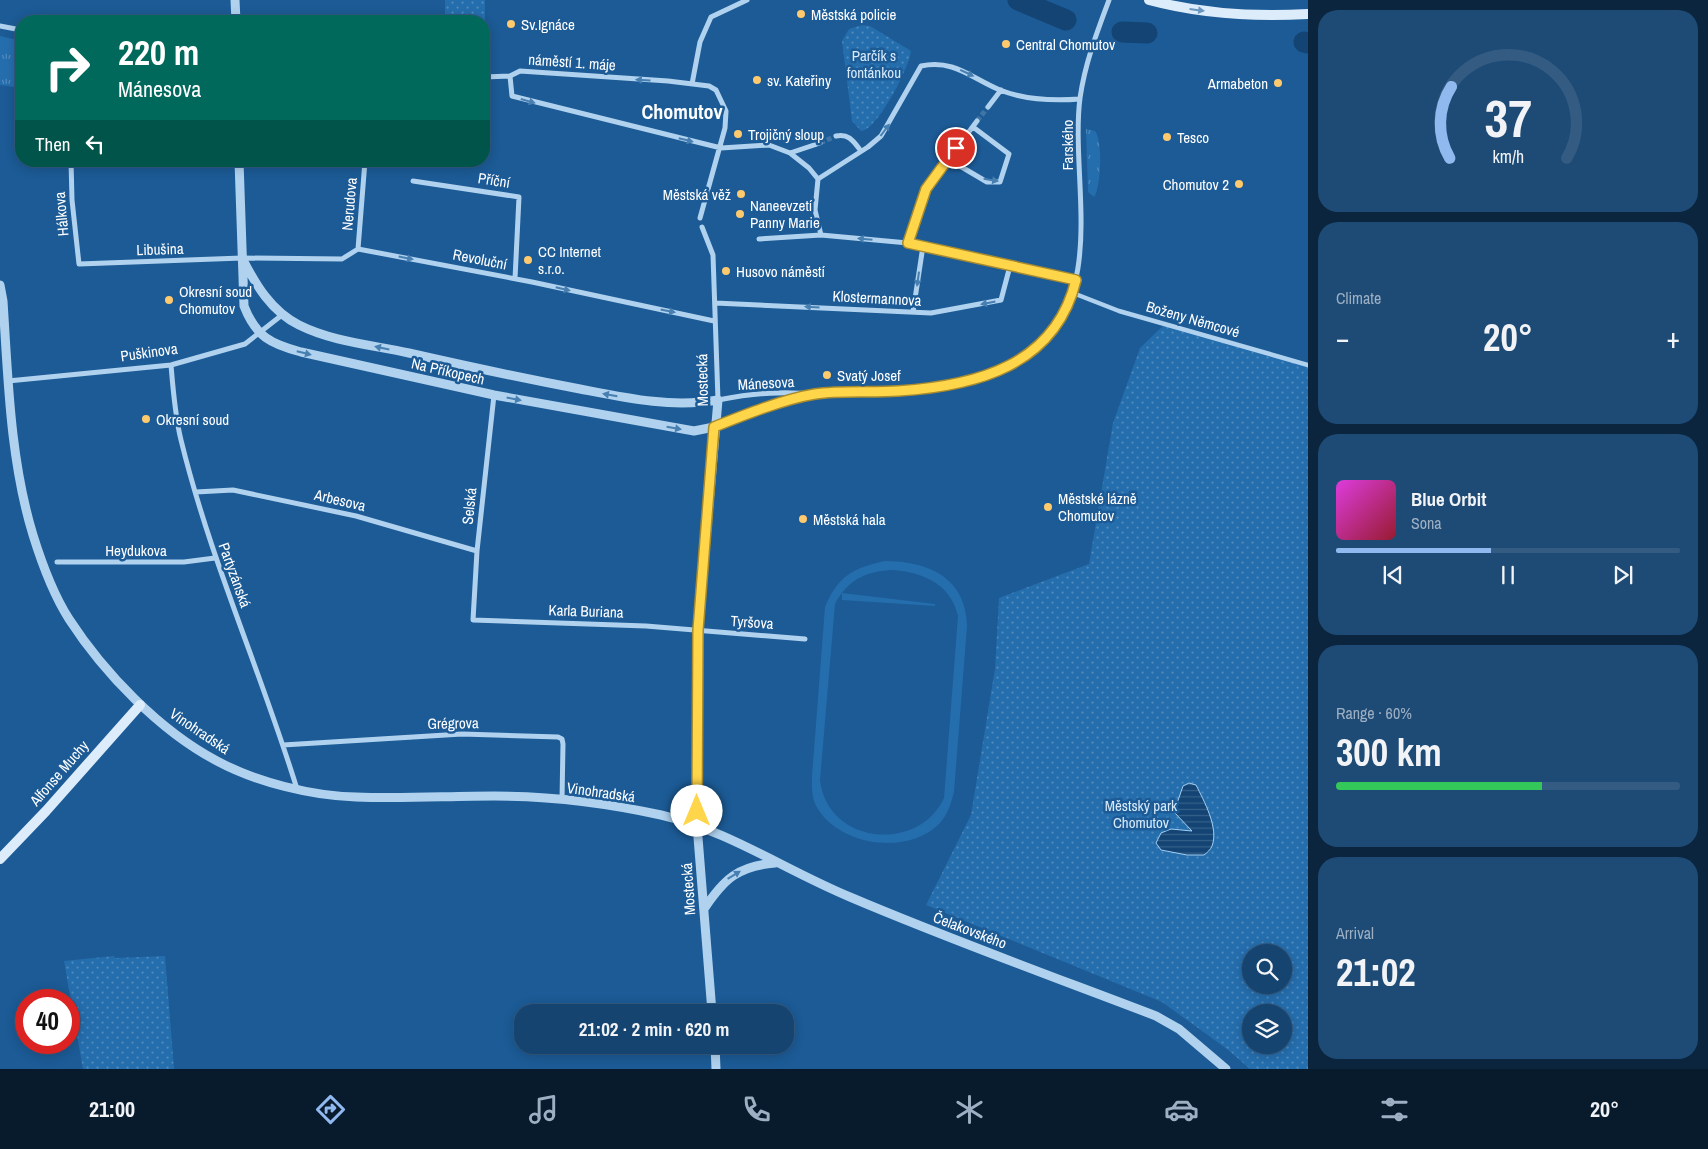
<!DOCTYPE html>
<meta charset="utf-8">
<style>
:root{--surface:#154470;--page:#1e4b75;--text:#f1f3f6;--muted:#9db0c3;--line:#345c83;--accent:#90b9f0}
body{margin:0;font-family:"Archivo Narrow",sans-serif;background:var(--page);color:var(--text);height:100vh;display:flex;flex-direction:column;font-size:19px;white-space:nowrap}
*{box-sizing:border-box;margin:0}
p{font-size:16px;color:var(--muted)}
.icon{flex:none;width:28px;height:28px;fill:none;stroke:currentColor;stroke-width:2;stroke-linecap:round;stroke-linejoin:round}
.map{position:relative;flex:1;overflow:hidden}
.panel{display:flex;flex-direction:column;gap:10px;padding:10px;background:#0c253e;width:400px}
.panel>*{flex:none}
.hud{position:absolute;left:15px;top:15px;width:475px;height:152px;border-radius:20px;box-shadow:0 2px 12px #0003,0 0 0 1px var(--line);background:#00695c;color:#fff;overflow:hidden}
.fabs{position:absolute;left:1242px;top:944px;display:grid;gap:10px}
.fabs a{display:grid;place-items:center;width:50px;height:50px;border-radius:50%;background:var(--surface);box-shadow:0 2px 12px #0003,0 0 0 1px var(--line);font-size:25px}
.speed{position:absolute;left:15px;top:989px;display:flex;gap:10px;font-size:25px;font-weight:700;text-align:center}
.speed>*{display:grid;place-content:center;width:65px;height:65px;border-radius:50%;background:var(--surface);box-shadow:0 2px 12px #0003,0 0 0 1px var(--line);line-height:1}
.speed .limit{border:8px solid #d22;background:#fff;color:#111}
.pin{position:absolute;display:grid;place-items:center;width:42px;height:42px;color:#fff;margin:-21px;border:2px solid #fff;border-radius:50%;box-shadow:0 1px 5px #0007}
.me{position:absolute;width:55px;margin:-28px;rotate:0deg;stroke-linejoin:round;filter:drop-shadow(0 0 4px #0008)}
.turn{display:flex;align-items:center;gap:18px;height:105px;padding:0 20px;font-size:22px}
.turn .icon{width:65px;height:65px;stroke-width:2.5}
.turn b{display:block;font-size:35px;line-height:42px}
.then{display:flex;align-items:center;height:48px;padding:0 20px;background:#0003;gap:10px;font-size:19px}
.big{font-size:38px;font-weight:700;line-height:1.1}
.panel .tile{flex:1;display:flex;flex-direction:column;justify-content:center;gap:8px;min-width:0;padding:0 18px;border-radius:20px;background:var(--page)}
.panel .dial{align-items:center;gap:0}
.dial svg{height:130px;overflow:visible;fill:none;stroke:var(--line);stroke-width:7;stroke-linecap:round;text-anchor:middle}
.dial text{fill:var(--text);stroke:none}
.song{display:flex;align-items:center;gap:15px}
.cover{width:60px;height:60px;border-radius:8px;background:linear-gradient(135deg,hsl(300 70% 55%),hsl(350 70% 35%))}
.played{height:5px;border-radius:2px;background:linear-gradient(90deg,var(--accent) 45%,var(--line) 45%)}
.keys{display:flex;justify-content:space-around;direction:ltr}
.heat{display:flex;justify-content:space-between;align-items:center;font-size:28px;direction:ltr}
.charge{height:8px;border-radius:4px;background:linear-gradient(90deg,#34c759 60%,var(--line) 0)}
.trip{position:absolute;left:514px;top:1004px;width:280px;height:50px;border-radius:20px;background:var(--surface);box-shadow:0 2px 12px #0003,0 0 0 1px var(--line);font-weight:700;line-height:50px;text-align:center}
.tab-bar{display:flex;height:80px;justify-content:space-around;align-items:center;background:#081b2d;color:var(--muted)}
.tab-bar .icon{width:35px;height:35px}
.tab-bar .current{color:var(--accent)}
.tab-bar b{font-size:22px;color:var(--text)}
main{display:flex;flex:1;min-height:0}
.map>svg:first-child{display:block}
.grass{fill:url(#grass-tufts)}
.park{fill:url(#park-dots);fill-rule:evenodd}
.pitch{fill:#256eae;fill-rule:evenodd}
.water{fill:url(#water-rules);stroke:#a3cef1}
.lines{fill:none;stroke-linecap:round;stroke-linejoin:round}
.river{stroke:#134474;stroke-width:21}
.minor-tunnel{stroke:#3e74a6;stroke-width:5;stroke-dasharray:5 2.5;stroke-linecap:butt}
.pedestrian{stroke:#b0d2ef;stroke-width:4.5}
.minor{stroke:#b0d2ef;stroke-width:5}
.tertiary{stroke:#b0d2ef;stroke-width:9}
.secondary{stroke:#ddecfb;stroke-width:10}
.oneway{fill:#6995be}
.oneway2{fill:#487fb1}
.route-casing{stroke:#a68a30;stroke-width:12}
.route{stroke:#ffd54a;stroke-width:9}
.poi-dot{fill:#ffc96e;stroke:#1c5b96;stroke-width:2}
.labels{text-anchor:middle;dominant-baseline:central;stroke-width:5;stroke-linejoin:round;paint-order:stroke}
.poi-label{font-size:15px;fill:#fff;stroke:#1c5b96;text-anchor:start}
.park-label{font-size:15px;fill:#d6eafb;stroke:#1c5b96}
.street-label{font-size:15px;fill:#fff;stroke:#1c5b96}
.district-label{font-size:20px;font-weight:bold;fill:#fff;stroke:#1c5b96}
</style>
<main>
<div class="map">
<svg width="1308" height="1069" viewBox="0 0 1308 1069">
<defs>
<pattern id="grass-tufts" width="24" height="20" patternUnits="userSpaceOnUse" patternTransform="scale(1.25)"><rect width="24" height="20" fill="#256eae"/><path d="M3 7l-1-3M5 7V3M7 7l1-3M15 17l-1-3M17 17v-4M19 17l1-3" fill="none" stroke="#518bbe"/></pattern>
<pattern id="park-dots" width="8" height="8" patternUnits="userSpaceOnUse" patternTransform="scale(1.25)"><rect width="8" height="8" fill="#256eae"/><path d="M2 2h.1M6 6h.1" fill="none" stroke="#518bbe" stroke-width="1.8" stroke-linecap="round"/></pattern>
<pattern id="water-rules" width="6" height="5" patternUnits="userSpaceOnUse" patternTransform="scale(1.25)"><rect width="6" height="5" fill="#134474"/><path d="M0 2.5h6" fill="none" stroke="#366089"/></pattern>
</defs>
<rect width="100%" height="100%" fill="#1c5b96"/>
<path class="grass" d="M0 36 21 41V88L0 85Z
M1086 129 1095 131C1103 141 1101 187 1094 197L1088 192Z"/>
<path class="park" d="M445 0H485V38L484 21H445Z
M862 25 870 26 911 51C910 66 877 131 861 131L852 121 842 41 849 29Z
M1165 324 1308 365V1069H1250L1227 1049 1162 1002 926 905 971 815 995 669 999 598 1089 564 1113 423 1140 348ZM1251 952H1284V985H1251ZM1251 1012H1284V1045H1251Z
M114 956 115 958 165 956 174 1069H83L64 961Z"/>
<path class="pitch" d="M885 561C929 561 966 578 967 626L954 792C951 803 948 814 940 823 908 856 841 846 818 809 811 799 812 787 812 776L825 607C838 576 853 568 885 561ZM894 570C925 573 951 585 958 616L944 798C918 854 827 844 820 780L835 604C848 579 867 571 894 570Z
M842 593 935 604V606L842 600Z"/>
<path class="water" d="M1189 783 1196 785C1204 801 1219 828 1212 846 1211 849 1207 853 1204 855H1187L1161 850 1156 843 1161 833 1171 829 1192 831 1174 812 1183 786Z"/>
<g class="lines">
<path class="river" d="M1018 0 1066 20
M1122 32 1147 33
M1304 42 1308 43"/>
<path class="minor-tunnel" d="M977 121 988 107
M820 143 836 136"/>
<path class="pedestrian" d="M1073 293 1119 311 1308 365"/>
<path class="minor" d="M0 26 21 30
M484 77 510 76
M692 84 700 42 711 17 747 0
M988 107 1001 90
M836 136C849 133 854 142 861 151
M790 153 820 143
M948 159 987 182H1000L1009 154 973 127
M71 161 72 200 79 264 242 258 342 259 358 249 532 282 714 321
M818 179 868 147 881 136 921 66C954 59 971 78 1000 90 1025 100 1054 101 1080 99
M818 179 815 210 821 235
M413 181 519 197 515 279
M700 218 725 128 726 111 716 90 709 86 668 81 520 71 510 76 512 96 721 148 769 145 790 153 809 168 818 179
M702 227 713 255 718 400C738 396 758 393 778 393 791 392 803 394 816 394 864 394 915 393 963 383 991 377 1016 365 1037 347 1107 287 1070 177 1080 98 1085 63 1097 32 1109 0
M759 239 821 235 908 243 1076 280
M908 243 926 189 977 121
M358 249 365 161
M715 303 931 313 1001 300 1010 266
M913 312 923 246
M171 365C173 389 175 416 181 440 210 559 261 672 297 789
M8 381 171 365 245 344 282 315
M494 395 477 551 473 620 646 626 805 639
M715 426 810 396
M196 492 233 490 356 516 477 551
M57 562H184L215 558
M283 745 462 734 558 737 562 739 563 744 562 800"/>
<path class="tertiary" d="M235 0 236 21
M239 161 244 306C256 337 271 344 301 352L494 395 694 431 714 427
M242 258C256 285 271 311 299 325 333 342 373 345 409 353 466 366 522 378 580 389 626 398 671 408 718 400L698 631 697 825 712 1012
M0 285 3 301C8 378 10 460 33 535 42 564 53 594 69 619 104 673 160 731 217 761 256 782 312 796 356 797 402 799 448 796 494 796 549 796 607 803 661 815 727 830 787 871 850 897 951 940 1054 977 1156 1016L1179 1029 1226 1069
M704 909C724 879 738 866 775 863
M715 1045 716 1069"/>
<path class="secondary" d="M1149 0C1201 14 1255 17 1308 14
M0 859 46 811 140 705"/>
</g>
<defs><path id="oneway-solid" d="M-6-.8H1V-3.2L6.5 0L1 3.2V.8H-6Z" transform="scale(1.25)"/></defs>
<use class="oneway" href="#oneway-solid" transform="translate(1197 10) rotate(7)"/>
<g class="oneway2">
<use href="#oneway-solid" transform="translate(967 73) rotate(25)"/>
<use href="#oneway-solid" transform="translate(643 80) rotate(-176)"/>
<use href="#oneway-solid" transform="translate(528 101) rotate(16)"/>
<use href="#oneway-solid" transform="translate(885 130) rotate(-53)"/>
<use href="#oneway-solid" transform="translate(686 140) rotate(14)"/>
<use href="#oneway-solid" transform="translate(991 180) rotate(9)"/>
<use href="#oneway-solid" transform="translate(865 239) rotate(-175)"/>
<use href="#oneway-solid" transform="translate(406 258) rotate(11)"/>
<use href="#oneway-solid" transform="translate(918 279) rotate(98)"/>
<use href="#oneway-solid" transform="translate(563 289) rotate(13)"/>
<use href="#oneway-solid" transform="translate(988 303) rotate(169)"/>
<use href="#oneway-solid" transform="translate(812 307) rotate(-177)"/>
<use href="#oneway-solid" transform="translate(668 311) rotate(11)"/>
<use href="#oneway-solid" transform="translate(382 348) rotate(-168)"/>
<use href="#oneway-solid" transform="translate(304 353) rotate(14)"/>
<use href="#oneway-solid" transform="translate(610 395) rotate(-170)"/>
<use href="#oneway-solid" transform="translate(514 399) rotate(11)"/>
<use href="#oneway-solid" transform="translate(674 428) rotate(10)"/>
<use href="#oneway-solid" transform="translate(734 875) rotate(-31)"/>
</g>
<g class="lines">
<defs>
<path id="route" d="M697 811 698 630 714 427C744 415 784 399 815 394 842 390 871 393 898 391 976 386 1055 366 1076 280L908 243 926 189 956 148"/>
</defs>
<use href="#route" class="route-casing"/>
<use href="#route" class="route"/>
</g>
<g class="poi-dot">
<circle cx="801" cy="14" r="5"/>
<circle cx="511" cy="24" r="5"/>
<circle cx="1006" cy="44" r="5"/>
<circle cx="757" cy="80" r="5"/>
<circle cx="1278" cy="83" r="5"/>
<circle cx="738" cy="134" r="5"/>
<circle cx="1167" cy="137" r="5"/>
<circle cx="1239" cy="184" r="5"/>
<circle cx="741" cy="194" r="5"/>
<circle cx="740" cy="214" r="5"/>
<circle cx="528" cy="260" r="5"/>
<circle cx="726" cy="271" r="5"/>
<circle cx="169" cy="300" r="5"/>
<circle cx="827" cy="375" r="5"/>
<circle cx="146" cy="419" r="5"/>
<circle cx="1048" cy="507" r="5"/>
<circle cx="803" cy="519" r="5"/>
</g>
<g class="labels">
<g class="poi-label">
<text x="811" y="14">Městská policie</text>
<text x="521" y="24">Sv.Ignáce</text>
<text x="1016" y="44">Central Chomutov</text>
<text x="767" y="80">sv. Kateřiny</text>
<text x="1268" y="83" text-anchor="end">Armabeton</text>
<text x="748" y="134">Trojičný sloup</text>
<text x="1177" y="137">Tesco</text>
<text x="1229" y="184" text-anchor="end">Chomutov 2</text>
<text x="731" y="194" text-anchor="end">Městská věž</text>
<text x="750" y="205">Naneevzetí<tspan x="750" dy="17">Panny Marie</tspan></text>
<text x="538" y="251">CC Internet<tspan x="538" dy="17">s.r.o.</tspan></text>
<text x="736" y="271">Husovo náměstí</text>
<text x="179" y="291">Okresní soud<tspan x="179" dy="17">Chomutov</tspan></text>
<text x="837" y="375">Svatý Josef</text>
<text x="156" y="419">Okresní soud</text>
<text x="1058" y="498">Městské lázně<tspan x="1058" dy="17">Chomutov</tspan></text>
<text x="813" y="519">Městská hala</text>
</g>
<g class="park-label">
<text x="874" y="55">Parčík s<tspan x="874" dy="17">fontánkou</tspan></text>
<text x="1141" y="805">Městský park<tspan x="1141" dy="17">Chomutov</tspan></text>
</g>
<g class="street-label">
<text transform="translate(572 62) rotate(4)">náměstí 1. máje</text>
<text transform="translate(1067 145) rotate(-90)">Farského</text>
<text transform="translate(494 180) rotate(9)">Příční</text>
<text transform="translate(349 204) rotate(-85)">Nerudova</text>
<text transform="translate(61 214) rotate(-95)">Hálkova</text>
<text transform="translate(160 249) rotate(-2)">Libušina</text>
<text transform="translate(480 259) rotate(11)">Revoluční</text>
<text transform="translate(877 298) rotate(3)">Klostermannova</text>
<text transform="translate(1193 319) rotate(16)">Boženy Němcové</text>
<text transform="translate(149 352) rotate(-8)">Puškinova</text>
<text transform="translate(448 371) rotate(13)">Na Příkopech</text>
<text transform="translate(702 380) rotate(-91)">Mostecká</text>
<text transform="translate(766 383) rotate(-3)">Mánesova</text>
<text transform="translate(340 500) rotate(13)">Arbesova</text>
<text transform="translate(469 506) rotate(-84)">Selská</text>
<text x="136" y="550">Heydukova</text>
<text transform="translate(235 575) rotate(70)">Partyzánská</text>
<text transform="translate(586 611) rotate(2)">Karla Buriana</text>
<text transform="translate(752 622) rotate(4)">Tyršova</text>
<text transform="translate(453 723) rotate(-1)">Grégrova</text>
<text transform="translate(200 731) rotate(34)">Vinohradská</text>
<text transform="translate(59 773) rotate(-49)">Alfonse Muchy</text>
<text transform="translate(601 792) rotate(8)">Vinohradská</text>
<text transform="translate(688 889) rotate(-94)">Mostecká</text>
<text transform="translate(970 930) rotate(21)">Čelakovského</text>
</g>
<g class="district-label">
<text x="682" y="111">Chomutov</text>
</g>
</g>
</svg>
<div class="fabs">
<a><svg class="icon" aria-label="search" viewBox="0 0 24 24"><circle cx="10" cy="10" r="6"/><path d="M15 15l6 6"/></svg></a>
<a><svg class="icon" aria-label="layers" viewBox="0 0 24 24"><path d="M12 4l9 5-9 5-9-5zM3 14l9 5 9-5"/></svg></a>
</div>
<div class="speed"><div class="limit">40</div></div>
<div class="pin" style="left:956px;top:148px;background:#d93025"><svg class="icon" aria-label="arrive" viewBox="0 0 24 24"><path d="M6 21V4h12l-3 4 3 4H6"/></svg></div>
<svg class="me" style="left:697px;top:811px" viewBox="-20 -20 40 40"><circle r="19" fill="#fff"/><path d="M0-13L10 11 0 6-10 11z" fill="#ffd54a"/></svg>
<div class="trip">21:02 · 2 min · 620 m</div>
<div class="hud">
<div class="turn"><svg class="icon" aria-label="right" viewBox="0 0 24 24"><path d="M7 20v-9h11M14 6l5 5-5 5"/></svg><div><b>220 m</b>Mánesova</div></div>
<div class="then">Then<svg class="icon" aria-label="left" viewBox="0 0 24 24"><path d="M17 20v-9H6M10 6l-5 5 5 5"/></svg></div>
</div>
</div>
<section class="panel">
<div class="tile dial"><svg viewBox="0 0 100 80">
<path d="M14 69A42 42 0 1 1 86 69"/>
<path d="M14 69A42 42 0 0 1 15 25" stroke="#90b9f0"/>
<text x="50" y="56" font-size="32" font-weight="700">37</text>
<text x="50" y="72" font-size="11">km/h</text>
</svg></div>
<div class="tile"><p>Climate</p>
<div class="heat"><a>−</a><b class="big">20°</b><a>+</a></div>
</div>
<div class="tile">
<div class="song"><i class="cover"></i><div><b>Blue Orbit</b><p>Sona</p></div></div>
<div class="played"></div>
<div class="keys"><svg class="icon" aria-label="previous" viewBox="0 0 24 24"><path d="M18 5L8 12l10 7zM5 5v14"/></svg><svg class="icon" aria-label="pause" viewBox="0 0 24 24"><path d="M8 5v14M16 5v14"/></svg><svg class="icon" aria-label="next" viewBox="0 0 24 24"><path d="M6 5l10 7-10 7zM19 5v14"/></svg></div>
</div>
<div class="tile"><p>Range · 60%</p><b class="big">300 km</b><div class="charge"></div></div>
<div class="tile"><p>Arrival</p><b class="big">21:02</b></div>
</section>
</main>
<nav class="tab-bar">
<b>21:00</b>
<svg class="icon current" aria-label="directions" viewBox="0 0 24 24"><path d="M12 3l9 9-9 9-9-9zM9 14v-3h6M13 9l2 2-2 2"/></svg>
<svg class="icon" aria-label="music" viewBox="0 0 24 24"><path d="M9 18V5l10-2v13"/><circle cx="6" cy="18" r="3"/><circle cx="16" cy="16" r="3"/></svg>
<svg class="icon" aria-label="phone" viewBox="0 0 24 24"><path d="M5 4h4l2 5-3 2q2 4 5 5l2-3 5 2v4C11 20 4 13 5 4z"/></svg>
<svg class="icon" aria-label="climate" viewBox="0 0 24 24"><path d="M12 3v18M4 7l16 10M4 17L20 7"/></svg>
<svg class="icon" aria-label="car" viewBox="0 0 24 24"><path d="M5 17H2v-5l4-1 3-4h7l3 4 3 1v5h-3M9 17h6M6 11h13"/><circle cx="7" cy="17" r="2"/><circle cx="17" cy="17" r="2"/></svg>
<svg class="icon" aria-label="filters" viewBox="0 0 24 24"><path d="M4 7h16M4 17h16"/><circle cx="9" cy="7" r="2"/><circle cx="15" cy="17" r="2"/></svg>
<b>20°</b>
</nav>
